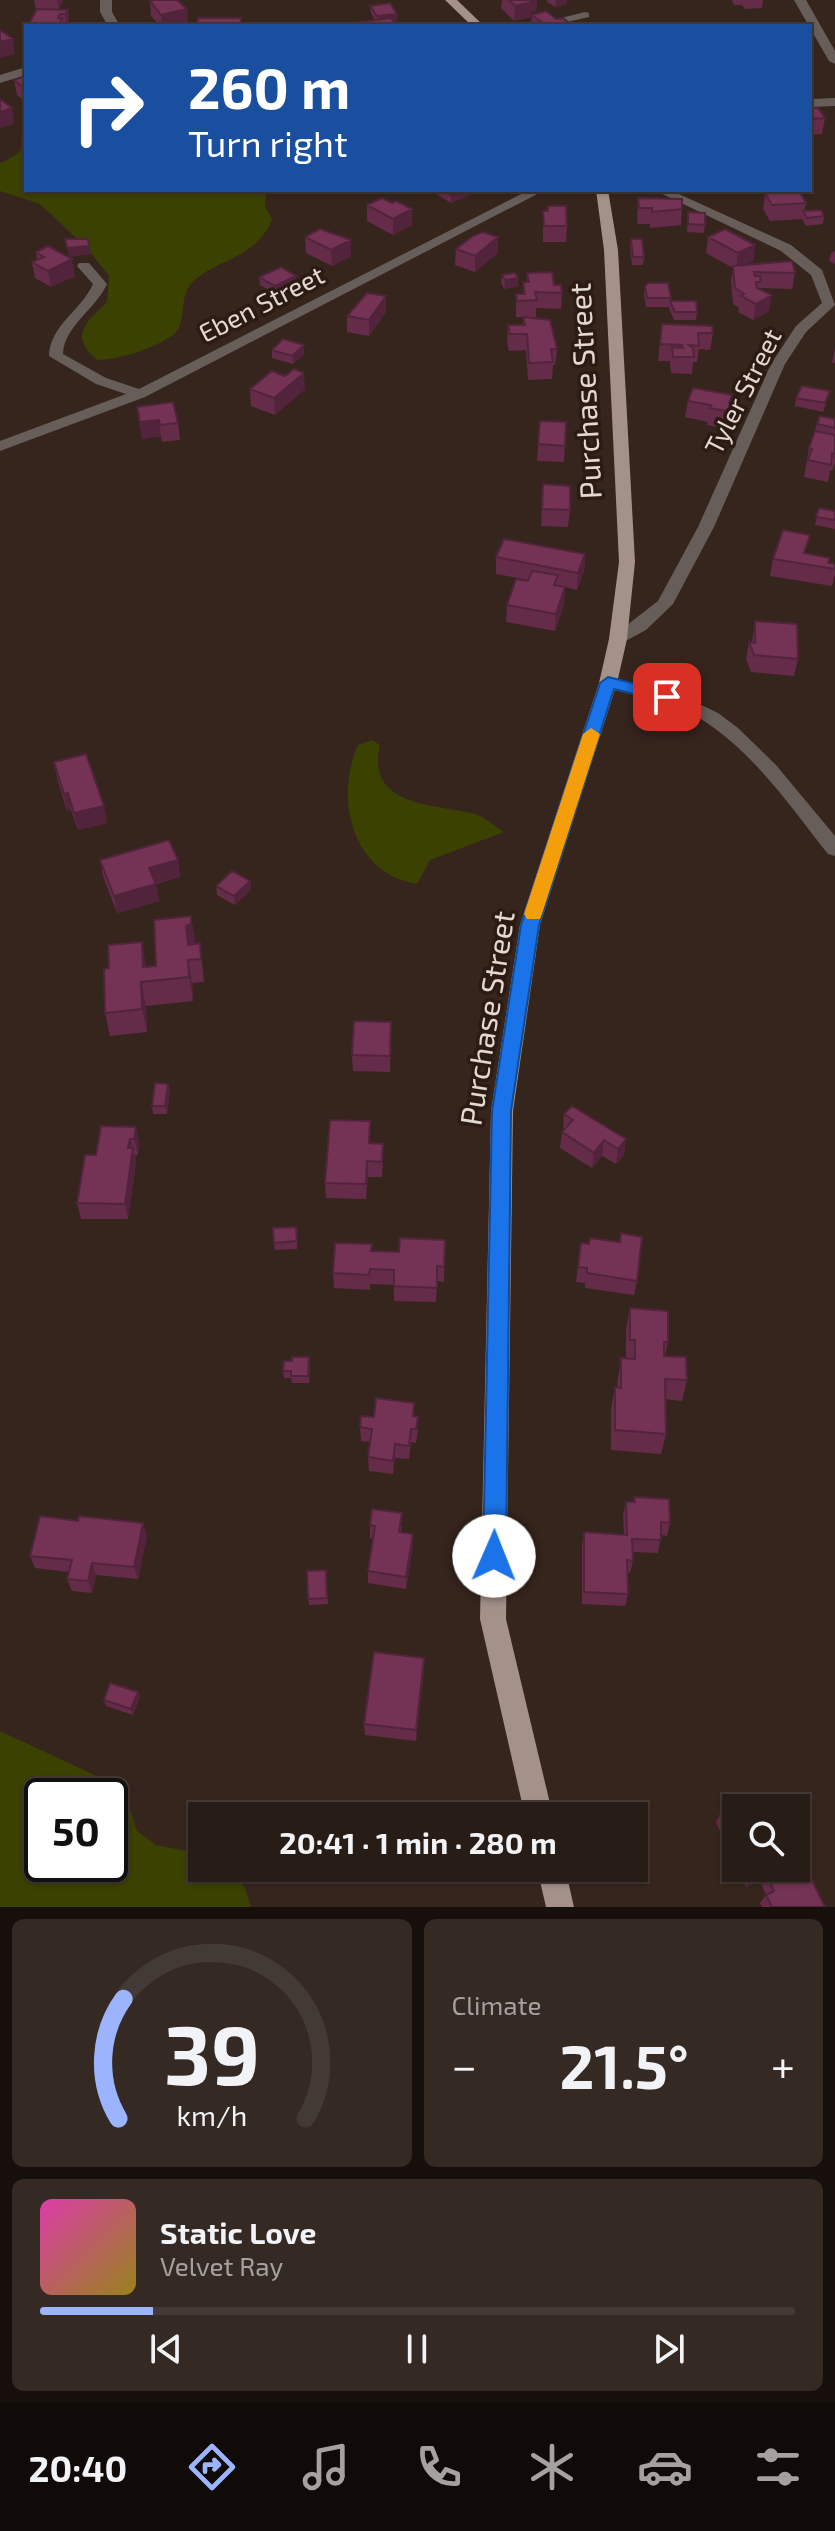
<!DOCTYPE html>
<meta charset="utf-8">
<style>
:root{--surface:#281c16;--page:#342923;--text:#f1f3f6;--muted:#a5a1a1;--line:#443a35;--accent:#9cb4fd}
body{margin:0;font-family:"Exo 2",sans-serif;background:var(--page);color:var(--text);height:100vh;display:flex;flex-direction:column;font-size:30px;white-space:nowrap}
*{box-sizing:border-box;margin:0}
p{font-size:26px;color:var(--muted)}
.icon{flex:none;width:44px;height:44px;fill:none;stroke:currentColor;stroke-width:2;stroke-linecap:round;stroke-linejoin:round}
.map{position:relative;height:1907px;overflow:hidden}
.drawer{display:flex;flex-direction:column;gap:12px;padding:12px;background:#160f0c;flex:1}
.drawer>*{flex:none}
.banner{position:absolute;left:24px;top:24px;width:788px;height:168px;border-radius:0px;box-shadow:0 2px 6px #0004,0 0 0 2px var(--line);background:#1a4fa0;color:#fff;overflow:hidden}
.fabs{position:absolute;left:722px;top:1794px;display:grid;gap:16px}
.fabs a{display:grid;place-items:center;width:88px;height:88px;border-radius:0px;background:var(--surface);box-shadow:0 2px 6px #0004,0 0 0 2px var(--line);font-size:40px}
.speed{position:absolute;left:24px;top:1778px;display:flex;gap:16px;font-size:40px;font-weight:700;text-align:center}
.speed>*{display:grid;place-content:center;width:104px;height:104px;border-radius:50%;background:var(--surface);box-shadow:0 2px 6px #0004,0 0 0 2px var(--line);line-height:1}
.speed .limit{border:4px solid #111;border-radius:12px;background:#fff;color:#111}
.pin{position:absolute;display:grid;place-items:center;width:68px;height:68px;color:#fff;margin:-34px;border-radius:16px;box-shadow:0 4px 12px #0006}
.me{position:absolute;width:88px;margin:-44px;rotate:1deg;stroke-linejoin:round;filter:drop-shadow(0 0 6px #0008)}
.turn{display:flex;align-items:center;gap:28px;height:168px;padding:0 32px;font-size:36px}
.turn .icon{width:104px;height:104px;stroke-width:2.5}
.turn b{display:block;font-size:56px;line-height:68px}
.big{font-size:60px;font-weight:700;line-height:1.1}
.drawer .tile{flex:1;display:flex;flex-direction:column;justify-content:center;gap:12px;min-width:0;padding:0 28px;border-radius:12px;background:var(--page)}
.drawer .dial{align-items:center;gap:0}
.dial svg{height:208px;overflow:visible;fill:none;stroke:var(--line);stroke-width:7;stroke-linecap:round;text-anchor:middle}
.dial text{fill:var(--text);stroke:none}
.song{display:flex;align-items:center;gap:24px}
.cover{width:96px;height:96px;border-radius:12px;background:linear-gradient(135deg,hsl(320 70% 55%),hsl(50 70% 35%))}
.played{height:8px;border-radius:4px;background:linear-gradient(90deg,var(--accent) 15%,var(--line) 15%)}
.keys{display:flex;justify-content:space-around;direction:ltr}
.heat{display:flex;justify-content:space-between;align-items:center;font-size:44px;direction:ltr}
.drawer .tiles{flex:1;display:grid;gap:12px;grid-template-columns:1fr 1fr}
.tile:last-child{grid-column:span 2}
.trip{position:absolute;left:188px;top:1802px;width:460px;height:80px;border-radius:0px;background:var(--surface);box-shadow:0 2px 6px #0004,0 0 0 2px var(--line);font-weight:700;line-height:80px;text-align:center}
.tab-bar{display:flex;height:128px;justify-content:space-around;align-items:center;background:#100b09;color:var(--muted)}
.tab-bar .icon{width:56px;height:56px}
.tab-bar .selected{color:var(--accent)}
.tab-bar b{font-size:36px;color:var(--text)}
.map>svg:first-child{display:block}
.green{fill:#3b4100;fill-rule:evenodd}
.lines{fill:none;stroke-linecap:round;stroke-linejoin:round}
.minor{fill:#675e5a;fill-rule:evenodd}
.major{fill:#a4918a;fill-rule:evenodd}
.wall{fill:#642c48}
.shaded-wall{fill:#51243b}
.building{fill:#743354;stroke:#51243b;stroke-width:2}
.route{fill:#1a73e8;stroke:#114b97;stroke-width:2}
.slow{fill:#f59e0b}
.labels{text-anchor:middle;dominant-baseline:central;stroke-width:7;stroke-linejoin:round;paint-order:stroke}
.far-street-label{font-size:26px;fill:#e4d8d3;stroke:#2b1b13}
.street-label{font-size:30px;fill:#e4d8d3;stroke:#2b1b13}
</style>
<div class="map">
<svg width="835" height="1907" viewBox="0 0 835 1907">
<rect width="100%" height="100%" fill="#36251d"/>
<path class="green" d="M26 127V190H267L265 207 272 219C257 260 213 259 191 284 178 299 188 323 173 335 153 349 121 359 97 360 69 336 85 323 107 302L109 276 88 249 40 204 0 191V163C35 148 13 147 26 127Z
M372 740 380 745C366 806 432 804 471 813 483 815 494 826 504 832L430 860 417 884C352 874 334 798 358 745Z
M0 1731 116 1785 129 1805 137 1831 156 1845 202 1854V1868H230L245 1888 251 1907H0ZM110 1796V1864H42V1796Z"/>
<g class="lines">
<path class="minor" d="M100 0H112V12L120 26H108L100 12Z
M794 0H806L835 51V64L829 61Z
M585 12 589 13V17L550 26H529Z
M26 67V75L0 83V75Z
M835 98V106L810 107V99Z
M529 190H545L145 397 0 451V441L126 394 96 384 49 356C50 325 81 311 93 284L77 266 79 263H89L107 284C96 309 64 326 63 354L106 378 139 389Z
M654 190H670L791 245 822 270 835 305 806 332 785 364 714 527 673 604 646 630 618 645 612 643 609 639 658 601 698 527 771 364 796 326 822 303 811 275 781 251Z
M608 677 687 698 718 713 738 728 776 765 835 836V856L828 854C787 802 746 741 685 710 659 698 630 695 602 687L599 683Z"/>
<path class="major" d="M445 0H457L484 26H472Z
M596 190H608L618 250 635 562 627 639 617 683 540 925 513 1111 506 1619 553 1816H525L480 1619 491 1111 520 925 599 683 609 639 619 562 604 250Z
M537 1868H565L574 1907H546Z"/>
</g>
<path class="wall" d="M34 0H63L59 9 68 10 69 26H29V24L36 10Z
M502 0H537L536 11 531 12V17L514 21 501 8Z
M547 0H567V4L555 7 547 2Z
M732 0H763L762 8 745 9 742 5H734Z
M150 1 188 24 181 26H160L151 16Z
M370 6 397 14V21L394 22 396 26H361V22L375 20 371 13Z
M532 15 556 19 568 26H531Z
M26 76V102L17 95 14 80Z
M810 108 825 118 822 134 810 135Z
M436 190H470V195L451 203 436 194Z
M765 193 806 203 804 211 824 216 823 224 806 226 802 219 770 221 763 209Z
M638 198 682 209 681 225 650 228V224H637Z
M392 203 412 209V225L393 235 367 221V205Z
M543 211 567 226 566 242H543Z
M688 212 705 225 704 233 687 232Z
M305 237 351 256 332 266 306 253Z
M708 237 755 245 753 261 744 265 795 273 792 289 760 288 769 311 753 320 738 312 739 308 733 304 731 282 733 268 706 253Z
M631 239 644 257 643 265H632L630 247Z
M456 249 498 253 475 272 455 265Z
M835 251V264L829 261 831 253Z
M36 252 75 276 51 287 35 278 32 262 37 260Z
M527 273 554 285 562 293 561 309 536 308V317H516V294H523V282H527Z
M502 275 518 286 504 289 501 283Z
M259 277 297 284 276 294 260 285Z
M645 286 671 298 670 301 697 312 696 320H674L669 309V307H646L644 295Z
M386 296V312L369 336 347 332V316Z
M523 317 557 349 555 365H553L552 379 528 380 526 350 509 351 507 342 508 325H523Z
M662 324 713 333 710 350 699 349 697 362H693L692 374 671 373 670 361H658Z
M304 345V354L293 364 272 358V350Z
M835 348V363H832Z
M250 389H305L275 415 251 406Z
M830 391 823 412 795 406 796 398Z
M732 395 731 420 724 428 707 425 708 422 685 417 688 401Z
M137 407 178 423 180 440 162 442 161 436 142 439Z
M835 419V463L832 471 830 470 828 482 804 477 809 448 817 424Z
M540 421 566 422 564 462 537 461Z
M543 484 570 510 568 527 541 526Z
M819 508 835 511V529L815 525Z
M806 553 829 563 835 564V574L832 586 770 576 773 559Z
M585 554 584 571 577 590 565 587 564 604 555 631 506 622 507 605 529 580 496 574V557Z
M755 621 798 659 794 676 751 672 746 659 749 642H752Z
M54 762 104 806 107 823 78 830 71 810 67 811 57 778Z
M100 860H178L180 877 156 884 159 901 117 913 103 876Z
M250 881 251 889 235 905 217 895 216 886Z
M191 916 195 944 200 943 204 982 192 983 193 1001 146 1006 147 1032 110 1036 105 1013 109 968 156 966Z
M391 1038 390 1072 353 1071 352 1055Z
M168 1084 170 1092 167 1114H153L152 1106Z
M564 1114 626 1139 624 1155 616 1164 602 1156 592 1168 560 1148 562 1132 563 1130Z
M370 1121V1144L383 1159 382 1177H368L366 1199 326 1198 325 1183Z
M136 1127 139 1143 138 1155H135L136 1163 128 1219H81L77 1203 96 1155Z
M297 1235V1249L275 1250 274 1243Z
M445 1240 444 1282 437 1281 436 1302 394 1301V1285L370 1284V1290L334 1288 333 1273 372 1251 399 1252Z
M581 1243 637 1281 634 1295 585 1288V1283L576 1282Z
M630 1308 668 1342 665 1356 687 1380 682 1401 665 1399 666 1434 661 1454 611 1450V1408L615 1387 617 1388 618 1378 621 1358H626V1329Z
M292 1361 310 1364 309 1383H292L291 1378H284L283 1371Z
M374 1417H414L418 1431 416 1443 411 1442 409 1459 395 1458 393 1474 369 1471 368 1457 370 1442 361 1441 360 1427Z
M634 1497 670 1523 667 1536 661 1535 658 1553 632 1552 633 1561 630 1573H627L628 1594 625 1606 582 1604V1545L584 1532 624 1535 623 1515 626 1502H633Z
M143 1523 147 1536 138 1579 96 1575 92 1593 72 1591 67 1579 69 1572 35 1568 30 1556Z
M370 1525 402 1526 401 1532 413 1534V1546L406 1589 368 1583V1571L373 1538H370Z
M326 1570 328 1604 309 1605 308 1599Z
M424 1658V1669L416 1741 365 1735 364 1724Z
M138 1692 140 1697 133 1715 106 1706 104 1700Z
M736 1808V1866L716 1822 721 1812Z
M737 1868H793L798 1881 825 1907H762L760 1903 766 1895 760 1881 746 1887Z"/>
<path class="shaded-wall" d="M57 0H63L59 10Z
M527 0H537L536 11 531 12V17L514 21 515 6Z
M556 0H567V4L555 7Z
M187 9 188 24 181 26H163L161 15Z
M68 10 70 25 69 26H67L65 14Z
M397 14V21L377 24V16Z
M13 39 15 54 0 58V42Z
M12 108 14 124 0 128V112Z
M462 190H470V195L451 203V195Z
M412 209V225L393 235V219Z
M498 237V253L475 272V256Z
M351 240V256L332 266 331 250Z
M755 245 753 261 736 269 738 253Z
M89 246 91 254 69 257 67 248Z
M72 259 75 276 51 287 48 271Z
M296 276 297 284 276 294 275 286Z
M518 278V286L504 289 505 280Z
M772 295 769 311 753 320 756 304Z
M386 296V312L369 336V320Z
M304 345V354L293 364 292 356Z
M304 373 305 389 275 415 274 398Z
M732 395 731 407 734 404 731 420 724 428 726 411Z
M159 420 161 436 142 439 140 422Z
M585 554 584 571 577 590 578 573Z
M565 587 564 604 555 631 556 614Z
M68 793 71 810 67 811 64 794Z
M104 806 107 823 78 830 74 813Z
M178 860 180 877 152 884 149 868Z
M250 881 251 889 235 905 234 896Z
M156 884 159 901 117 913 114 896Z
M191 916 195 939V948L190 960 186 926Z
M142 942 146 966 147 981 143 967Z
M188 960 192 983 193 1001 189 977Z
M141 982 146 1006 147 1032 142 1009Z
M168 1084 170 1092 167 1114 165 1106Z
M136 1127 139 1143 138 1155 134 1139Z
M130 1139 136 1163 128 1219 125 1204Z
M626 1139 624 1155 616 1164 618 1149Z
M604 1140 602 1156 592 1168 594 1153Z
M367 1161 368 1177 366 1199V1184Z
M395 1444V1458L393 1474V1461Z
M143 1523 147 1536 138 1579 134 1567Z
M413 1534V1546L406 1589V1577Z
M92 1563 96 1575 92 1593 88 1581Z
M424 1658V1669L416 1741V1730Z
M138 1692 140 1697 133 1715 131 1709Z
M765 1872 760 1881 746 1887 751 1878Z"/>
<path class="building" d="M154 0H177L187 9 161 15 150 1Z
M509 0H529L532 2 515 6Z
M390 3 397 14 377 16 370 6Z
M37 9 68 10 65 14H60L58 18H62L59 25 29 24Z
M546 11 556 19 563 18 568 22 561 23 565 26H547L532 15Z
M198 18H241L240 26H197Z
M391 18 396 26H364L361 22Z
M766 23 767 26H748L747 24Z
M0 30 13 39 0 42Z
M26 76V89L14 80Z
M0 99 12 108 0 112Z
M810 108H818L825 118 810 119Z
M443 190H462L451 195Z
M799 190 806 203 772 205 765 193Z
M382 198 392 203 396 201 412 209 393 219 367 205Z
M638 198 682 199V209L652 212V208H639Z
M548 206H566L567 226H544L543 211H548Z
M821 210 824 216 807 218 803 211Z
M688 212 705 213V225L688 224Z
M320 229 351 240 331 250 305 237Z
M725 229 755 245 738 253 708 237Z
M482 232 498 237 475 256 456 249 473 236Z
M65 239H88L89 246 67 248Z
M631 239H642L644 257H633Z
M48 246 72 259 48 271 32 262 44 257 36 252Z
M792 261 795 273 754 272 755 276H760L761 282H756L757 288 772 295 756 304 741 296 744 294 735 288 733 266Z
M281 267 296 276 275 286 259 277Z
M552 272 554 285H561L562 293 535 292 537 300 517 301 516 294H525L523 282H529L527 273Z
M515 273 518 278 505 280 502 275Z
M648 283H668L671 298H647L645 286Z
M367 293 386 296 369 320 347 316Z
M670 301H696L697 312H675Z
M523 317 550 320 557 349H551L553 362 529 363 527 334H510L508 325H525Z
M662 324 712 326 713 333H698L699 346 689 345 693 348 694 357H673L672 347 683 348 682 345 660 344Z
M283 339 304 345 292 356 272 350Z
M294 369 304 373 274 398 250 389 272 371 285 376Z
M802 386 830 391 825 403 796 398Z
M693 388 732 395 729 403 734 404 726 411 710 408 711 405 688 401Z
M173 402 178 423 160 425 159 420 140 422 137 407Z
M820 416 835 419V428L817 424Z
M540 421 566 422 565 446 538 444Z
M815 431 835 435V454L832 453 831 465 808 460 812 449 809 448Z
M543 484 570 486V510L542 509Z
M819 508 835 511V520L816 517Z
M783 530 810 535 804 553 830 558 828 563 835 564V569L773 559Z
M504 539 585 554 578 573 496 557Z
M532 571 558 575 554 585 565 587 556 614 507 605 516 579 528 581Z
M755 621 797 624 798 659 754 655 749 642 755 643Z
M86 754 104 806 74 813 68 793 64 794 54 762Z
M169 840 178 860 149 868 156 884 114 896 100 860Z
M232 871 250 881 234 896 216 886Z
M191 916V924L186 926 188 945 200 943 201 959 188 960 189 977 141 982 142 1009 105 1013 104 969 109 968 108 945 142 942 143 967 156 966 154 920Z
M354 1021 391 1022 390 1056 352 1055Z
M155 1083 168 1084 165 1106H152Z
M572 1106 626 1139 618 1149 604 1140 594 1153 562 1132 573 1120 564 1114Z
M330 1120 370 1121 369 1143 383 1144 382 1162 367 1161 366 1184 325 1183Z
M101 1126 136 1127 134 1139H130L128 1148H133L125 1204 77 1203 85 1155H96Z
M296 1227 297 1241 274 1243 273 1228Z
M621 1233 642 1237 637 1281 587 1273V1268L578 1267 581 1243 589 1244 590 1238 620 1242Z
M400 1238 445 1240 444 1267 437 1266V1288L394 1286V1270L370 1269 369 1275 333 1273 335 1243 372 1244 371 1251 399 1252Z
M630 1308 668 1311V1342H664V1356L686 1357 687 1380 665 1379 666 1434 615 1430V1387L621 1388V1358L635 1359V1340H630Z
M292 1357H309L308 1376H291V1371H283L284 1361H292Z
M376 1398 414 1403 413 1416 418 1417 416 1429H411L409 1446 395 1444 393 1461 368 1457 372 1429 360 1427 361 1416 374 1417Z
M634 1497 669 1499 670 1523 661 1522V1540L632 1539 633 1561 627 1560 628 1594 584 1592V1532L627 1535 626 1502H635Z
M372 1509 402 1513 399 1532 413 1534 406 1577 368 1571 375 1526 370 1525Z
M40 1516 78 1521 79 1516 143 1523 134 1567 92 1563 88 1581 67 1579 72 1560 30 1556Z
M326 1570 327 1598 308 1599 307 1571Z
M374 1652 424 1658 416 1730 364 1724Z
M110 1683 138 1692 131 1709 104 1700Z
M759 1796 765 1808H736V1846L721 1812Z
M746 1868H793L798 1881 810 1876 825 1907H772L766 1895 774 1891 765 1872 751 1878Z"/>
<path class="route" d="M608 677 672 693 675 697 667 702 614 689 539 925 511 1111 506 1556 502 1564 494 1567 486 1564 483 1556 492 1111 521 925 600 683Z"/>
<path class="slow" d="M591 728 600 734 542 914 540 919H527L524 914 583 734Z"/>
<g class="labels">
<g class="far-street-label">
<text transform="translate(261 303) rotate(-27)">Eben Street</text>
<text transform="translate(742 391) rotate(-63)">Tyler Street</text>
</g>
<g class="street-label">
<text transform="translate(584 391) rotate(-93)">Purchase Street</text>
<text transform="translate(486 1018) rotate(-81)">Purchase Street</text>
</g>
</g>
</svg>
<div class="fabs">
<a><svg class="icon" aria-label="search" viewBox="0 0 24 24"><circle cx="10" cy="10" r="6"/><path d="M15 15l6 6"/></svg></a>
</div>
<div class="speed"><div class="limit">50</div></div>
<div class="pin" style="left:667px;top:697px;background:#d93025"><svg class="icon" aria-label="arrive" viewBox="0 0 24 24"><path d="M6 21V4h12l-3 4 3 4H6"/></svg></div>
<svg class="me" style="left:494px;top:1556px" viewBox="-20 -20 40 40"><circle r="19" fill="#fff"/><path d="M0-13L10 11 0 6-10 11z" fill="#1a73e8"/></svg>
<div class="trip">20:41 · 1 min · 280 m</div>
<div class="banner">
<div class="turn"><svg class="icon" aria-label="right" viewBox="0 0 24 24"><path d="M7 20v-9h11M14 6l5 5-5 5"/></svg><div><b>260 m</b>Turn right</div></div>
</div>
</div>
<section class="drawer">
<div class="tiles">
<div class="tile dial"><svg viewBox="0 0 100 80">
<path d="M14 69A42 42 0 1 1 86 69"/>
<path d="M14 69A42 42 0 0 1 16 23" stroke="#9cb4fd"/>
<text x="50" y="56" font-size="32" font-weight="700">39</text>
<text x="50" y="72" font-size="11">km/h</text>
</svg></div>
<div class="tile"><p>Climate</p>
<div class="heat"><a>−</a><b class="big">21.5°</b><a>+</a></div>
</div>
<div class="tile">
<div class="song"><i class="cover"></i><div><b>Static Love</b><p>Velvet Ray</p></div></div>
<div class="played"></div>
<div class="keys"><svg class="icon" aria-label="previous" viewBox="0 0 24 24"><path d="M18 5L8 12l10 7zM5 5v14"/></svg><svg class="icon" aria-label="pause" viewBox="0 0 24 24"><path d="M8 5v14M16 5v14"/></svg><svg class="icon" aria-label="next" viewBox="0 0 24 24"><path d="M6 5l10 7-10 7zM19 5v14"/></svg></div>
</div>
</div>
</section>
<nav class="tab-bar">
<b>20:40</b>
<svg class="icon selected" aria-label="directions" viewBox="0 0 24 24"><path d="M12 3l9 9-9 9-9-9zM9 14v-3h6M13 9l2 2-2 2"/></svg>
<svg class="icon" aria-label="music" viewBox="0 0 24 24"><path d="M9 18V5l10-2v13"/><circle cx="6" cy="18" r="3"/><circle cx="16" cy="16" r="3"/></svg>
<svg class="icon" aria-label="phone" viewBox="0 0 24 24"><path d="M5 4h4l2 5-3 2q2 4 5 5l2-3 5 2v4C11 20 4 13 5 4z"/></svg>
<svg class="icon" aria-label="climate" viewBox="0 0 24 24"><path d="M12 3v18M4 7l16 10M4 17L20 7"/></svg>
<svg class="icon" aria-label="car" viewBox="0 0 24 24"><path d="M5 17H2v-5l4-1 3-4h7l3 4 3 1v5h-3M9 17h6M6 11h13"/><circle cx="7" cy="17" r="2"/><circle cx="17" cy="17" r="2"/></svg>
<svg class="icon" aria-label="filters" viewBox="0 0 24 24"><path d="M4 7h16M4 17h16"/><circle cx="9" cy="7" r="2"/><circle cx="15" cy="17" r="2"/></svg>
</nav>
